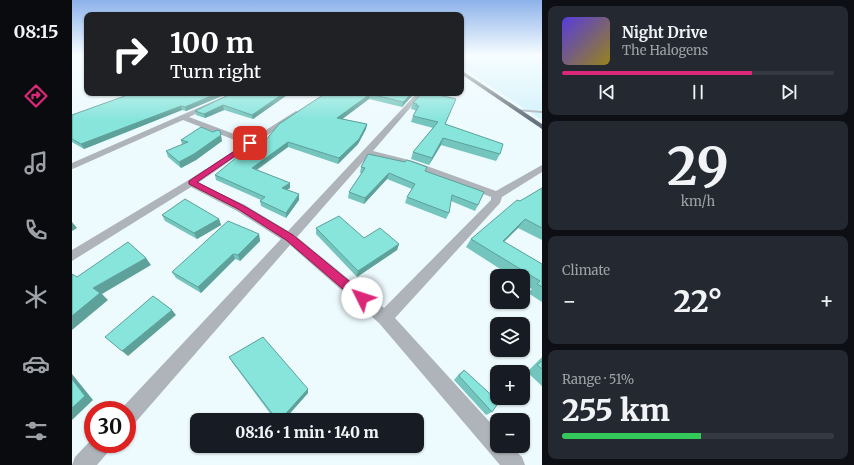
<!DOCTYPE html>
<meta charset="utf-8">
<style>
:root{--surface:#171b24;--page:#242831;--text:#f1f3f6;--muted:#9ea1a6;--line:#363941;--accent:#db2777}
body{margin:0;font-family:Merriweather,serif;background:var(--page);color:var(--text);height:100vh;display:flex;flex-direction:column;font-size:15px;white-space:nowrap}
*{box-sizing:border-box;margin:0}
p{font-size:13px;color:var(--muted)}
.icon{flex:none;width:22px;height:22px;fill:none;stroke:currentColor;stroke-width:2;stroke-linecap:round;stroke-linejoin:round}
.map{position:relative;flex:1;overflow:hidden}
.panel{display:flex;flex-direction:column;gap:6px;padding:6px;background:#0d0f14;width:312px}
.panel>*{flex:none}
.guide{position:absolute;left:12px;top:12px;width:380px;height:84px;border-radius:8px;box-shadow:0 1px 3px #0004;background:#202124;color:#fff;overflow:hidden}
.fabs{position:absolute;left:418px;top:269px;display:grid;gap:8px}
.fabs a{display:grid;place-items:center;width:40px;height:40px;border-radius:8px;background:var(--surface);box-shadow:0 1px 3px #0004;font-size:20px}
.speed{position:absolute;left:12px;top:401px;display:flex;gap:8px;font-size:20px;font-weight:700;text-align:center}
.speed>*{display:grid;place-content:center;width:52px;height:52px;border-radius:50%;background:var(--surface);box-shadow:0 1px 3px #0004;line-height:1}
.speed .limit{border:6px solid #d22;background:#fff;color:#111}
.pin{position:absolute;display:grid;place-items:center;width:34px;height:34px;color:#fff;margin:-17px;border-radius:8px;box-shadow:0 2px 6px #0006}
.me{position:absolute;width:44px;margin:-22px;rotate:311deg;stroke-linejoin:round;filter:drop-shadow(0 0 3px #0008)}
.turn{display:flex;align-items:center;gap:14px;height:84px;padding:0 20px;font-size:18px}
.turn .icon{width:52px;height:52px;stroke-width:2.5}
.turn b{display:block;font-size:28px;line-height:34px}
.big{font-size:30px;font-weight:800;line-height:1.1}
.panel .card{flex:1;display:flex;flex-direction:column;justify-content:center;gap:6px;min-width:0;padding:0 14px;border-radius:8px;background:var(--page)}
.panel .dial{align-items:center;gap:0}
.dial b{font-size:52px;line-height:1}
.song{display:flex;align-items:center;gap:12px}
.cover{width:48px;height:48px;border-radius:6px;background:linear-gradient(135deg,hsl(250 70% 55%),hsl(50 70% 35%))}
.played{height:4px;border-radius:2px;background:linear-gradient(90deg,var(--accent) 70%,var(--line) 70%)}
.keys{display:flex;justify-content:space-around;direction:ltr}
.heat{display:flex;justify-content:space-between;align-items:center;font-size:22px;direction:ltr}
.charge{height:6px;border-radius:3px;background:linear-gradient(90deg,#34c759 51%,var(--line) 0)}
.trip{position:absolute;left:118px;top:413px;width:234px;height:40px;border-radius:8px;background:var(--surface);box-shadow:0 1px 3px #0004;font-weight:800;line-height:40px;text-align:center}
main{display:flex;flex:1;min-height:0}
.tabs{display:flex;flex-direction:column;width:72px;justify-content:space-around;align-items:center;background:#090b0e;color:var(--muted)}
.tabs .icon{width:28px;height:28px}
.tabs .on{color:var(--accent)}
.tabs b{font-size:18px;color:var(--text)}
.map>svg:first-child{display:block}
.built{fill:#d3f2fb}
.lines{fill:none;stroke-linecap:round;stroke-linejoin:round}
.service{fill:#aeb4ba;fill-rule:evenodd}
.minor{fill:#aeb4ba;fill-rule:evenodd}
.trunk{fill:#66727d;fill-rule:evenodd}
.wall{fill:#74c5bd}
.shaded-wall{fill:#5ea09a}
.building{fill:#87e5dc;stroke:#5ea09a}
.route{fill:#db2777;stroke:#8e194d}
</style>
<main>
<nav class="tabs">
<b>08:15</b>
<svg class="icon on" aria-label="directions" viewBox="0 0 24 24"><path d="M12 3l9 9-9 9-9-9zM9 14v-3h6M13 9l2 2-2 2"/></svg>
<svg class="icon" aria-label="music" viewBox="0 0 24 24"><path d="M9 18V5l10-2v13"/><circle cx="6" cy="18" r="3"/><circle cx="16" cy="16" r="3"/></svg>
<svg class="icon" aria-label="phone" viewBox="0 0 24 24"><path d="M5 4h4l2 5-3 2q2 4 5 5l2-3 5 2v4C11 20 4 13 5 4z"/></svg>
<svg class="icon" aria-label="climate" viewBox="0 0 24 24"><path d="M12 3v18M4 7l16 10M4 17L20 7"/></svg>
<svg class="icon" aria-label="car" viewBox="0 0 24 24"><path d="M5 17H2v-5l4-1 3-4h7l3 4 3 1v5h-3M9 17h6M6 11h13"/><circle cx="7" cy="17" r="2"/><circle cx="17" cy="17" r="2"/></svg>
<svg class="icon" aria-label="filters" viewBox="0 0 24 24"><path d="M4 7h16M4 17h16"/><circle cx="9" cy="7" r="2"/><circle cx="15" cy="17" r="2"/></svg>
</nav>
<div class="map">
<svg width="470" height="465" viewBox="0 0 470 465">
<rect width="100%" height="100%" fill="#edfafe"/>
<path class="built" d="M389 55H470V120L389 67Z"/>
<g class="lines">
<path class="service" d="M444 109 470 111V113L446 111 444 110Z"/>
<path class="minor" d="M160 93H168L117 117 178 140 224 111 229 112 126 183 173 205 216 231 345 93H351L301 151 341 161 424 191 470 165V172L430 197 428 203 323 318 425 430V446H439L450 457 453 465H428L307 323 218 245 62 424 55 427V410H48L209 239 165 211 119 187 0 261V250L115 181 173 144 111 120 3 168 0 169V163ZM297 155 335 165 419 197V200L312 308 225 237Z
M21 438V444H40L37 451 25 465H0L3 457Z"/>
<path class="trunk" d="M389 70 470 124V129L389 74Z"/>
</g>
<path class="wall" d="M61 93H157L114 111 110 110 12 149 0 142V115Z
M161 93H218L181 119 152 110 133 118 124 115 123 111Z
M254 93 341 95 330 107 297 99 270 119 295 124 294 129 286 144 266 164 216 147 185 170 218 183V188L215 190 227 200 214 218 189 206 188 201 189 200 144 180 143 175 184 152Z
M350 93 374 124 428 154 424 161 369 145 357 165 339 159 341 152 361 128 339 122 341 116 343 112V110L339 109 341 103Z
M109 140 150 141 124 160 109 168 96 157 94 151 110 145Z
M289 167 353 171 406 205 403 211 379 201 377 213 374 219 333 203 335 197 340 189 315 179 292 204 276 198 277 192 290 173H288Z
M470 188V240L446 228 432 242 470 264V302L456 293 460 289 451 284V276H439L394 247 399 239 448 201Z
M90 215 147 219 149 225 125 239 93 221Z
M244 228 292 238 327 244 325 250 285 277 244 234Z
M187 234 188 241 168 261 163 259 129 293 104 278 100 272Z
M157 357 236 393 212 420H203L160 362Z
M470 357V386L455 372Z
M392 370 420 412 414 415 382 380 387 374Z"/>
<path class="shaded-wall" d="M146 93H157L114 111 113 107Z
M212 93H218L181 119 180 115Z
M340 93H342L341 95 330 107 331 102Z
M298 94 297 99 265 123V118Z
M151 105 152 110 133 118 132 114Z
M109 106 110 110 12 149 9 144Z
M295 124 294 129 286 144 266 164 267 158Z
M149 135 150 141 124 160 109 168 107 162Z
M371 138 369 145 357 165 360 158Z
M216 142V147L180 173V168Z
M317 173 315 179 292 204 293 198Z
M218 183V188L210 193V188Z
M227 194V200L214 218V213Z
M147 219 149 225 125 239 122 233Z
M453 219 446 228 424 249 431 241Z
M0 222 5 228 0 231Z
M187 234 188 241 168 261 166 255Z
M327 244 325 250 285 277 286 271Z
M161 254 163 259 129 293 126 287Z
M74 258 79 265 30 294 36 300 0 330V316L21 288Z
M100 310 104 315 56 356 50 351Z
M0 374 21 400 0 420Z
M236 389V393L212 420H208Z"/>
<path class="building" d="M61 93H146L113 107 109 106 9 144 0 139V115Z
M161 93H212L180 115 151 105 132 114 123 111Z
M254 93H340L331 102 298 94 265 118 295 124 287 139 267 158 216 142 180 168 218 183 210 188 227 194 214 213 188 201 193 197 143 175 176 148 184 152 207 124Z
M350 93H358L384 99 373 124 431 144 428 154 371 138 360 158 341 152 366 122 341 116 347 106H344L345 104 341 103Z
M129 127 141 132 145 130 148 131 149 135 122 154 107 162 94 151 116 142 109 140Z
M296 154 333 162 335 160 355 167 353 171 412 192 406 205 380 195 377 213 335 197 343 184 317 173 293 198 277 192 293 168 289 167Z
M470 188V228L453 219 431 241 470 264V287L465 284 468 281 399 239 445 200 448 201Z
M113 199 147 219 122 233 90 215Z
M267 216 292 238 308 228 327 244 286 271 244 228Z
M156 221 187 234 166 255 161 254 126 287 100 272Z
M56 242 74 258 21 288 28 293 0 316V274L5 277Z
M81 296 100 310 50 351 33 337Z
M191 337 236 389 208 420H205L157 357Z
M470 361V369L465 365Z
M392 370 427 402 420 412 387 376Z
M0 379 13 396 0 408Z"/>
<linearGradient id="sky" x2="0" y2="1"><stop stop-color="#8cb2ea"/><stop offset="0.46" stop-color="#f7fdff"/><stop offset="1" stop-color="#f7fdff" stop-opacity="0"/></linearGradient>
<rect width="470" height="120" fill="url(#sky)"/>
<path class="route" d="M176 142 182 143 125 182 172 206 221 235 294 295 295 298 294 302 290 303 286 302 214 240 166 209 117 184V181Z"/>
</svg>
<div class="fabs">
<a><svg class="icon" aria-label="search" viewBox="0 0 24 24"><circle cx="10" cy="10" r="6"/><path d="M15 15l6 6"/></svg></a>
<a><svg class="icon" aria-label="layers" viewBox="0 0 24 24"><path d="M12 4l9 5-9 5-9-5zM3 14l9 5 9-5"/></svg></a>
<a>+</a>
<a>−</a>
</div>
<div class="speed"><div class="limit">30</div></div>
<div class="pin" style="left:178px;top:143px;background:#d93025"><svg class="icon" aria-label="arrive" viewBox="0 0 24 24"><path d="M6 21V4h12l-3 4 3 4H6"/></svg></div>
<svg class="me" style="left:290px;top:298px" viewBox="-20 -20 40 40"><circle r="19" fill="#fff"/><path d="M0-13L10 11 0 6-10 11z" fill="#db2777"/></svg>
<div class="trip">08:16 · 1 min · 140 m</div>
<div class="guide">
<div class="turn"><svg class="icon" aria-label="right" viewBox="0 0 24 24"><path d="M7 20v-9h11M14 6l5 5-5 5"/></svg><div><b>100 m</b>Turn right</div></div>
</div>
</div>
<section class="panel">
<div class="card">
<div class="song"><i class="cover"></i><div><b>Night Drive</b><p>The Halogens</p></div></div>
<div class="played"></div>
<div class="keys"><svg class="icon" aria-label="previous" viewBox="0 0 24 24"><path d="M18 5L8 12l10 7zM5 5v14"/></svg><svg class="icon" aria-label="pause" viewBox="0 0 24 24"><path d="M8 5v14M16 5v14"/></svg><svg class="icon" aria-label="next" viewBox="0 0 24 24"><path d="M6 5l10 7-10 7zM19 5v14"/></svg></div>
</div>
<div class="card dial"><b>29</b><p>km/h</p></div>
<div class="card"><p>Climate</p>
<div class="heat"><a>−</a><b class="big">22°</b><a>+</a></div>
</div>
<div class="card"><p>Range · 51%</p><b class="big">255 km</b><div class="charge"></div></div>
</section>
</main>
